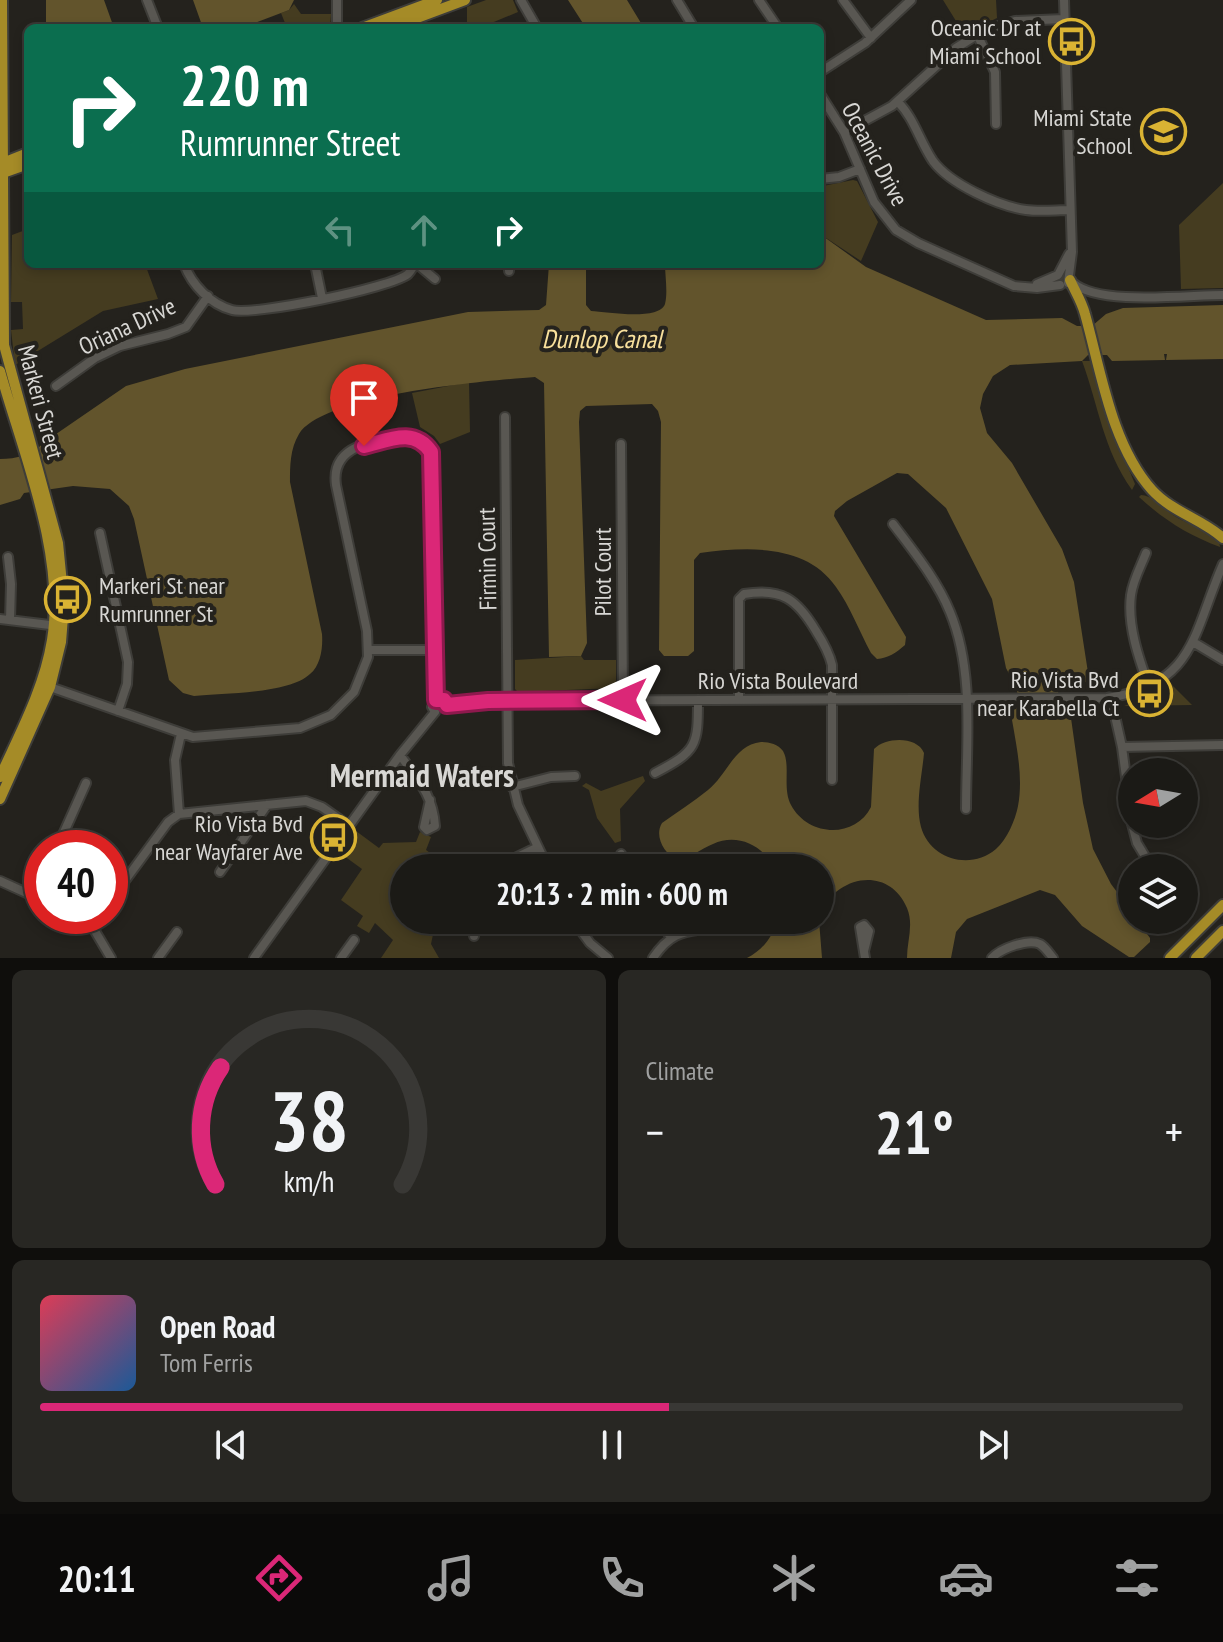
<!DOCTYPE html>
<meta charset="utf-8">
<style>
:root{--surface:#1b1a16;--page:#282723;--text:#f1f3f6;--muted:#a0a1a1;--line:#393835;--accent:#db2777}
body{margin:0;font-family:"PT Sans Narrow",sans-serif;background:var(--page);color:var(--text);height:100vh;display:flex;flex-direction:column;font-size:30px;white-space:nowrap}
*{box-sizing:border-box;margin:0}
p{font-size:26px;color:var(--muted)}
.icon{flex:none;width:44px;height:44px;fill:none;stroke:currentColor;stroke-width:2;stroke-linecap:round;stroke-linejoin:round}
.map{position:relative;height:958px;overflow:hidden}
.side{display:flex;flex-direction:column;gap:12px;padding:12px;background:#0f0e0c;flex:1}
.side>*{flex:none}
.guide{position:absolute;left:24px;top:24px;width:800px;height:244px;border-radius:12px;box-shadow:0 4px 12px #0003,0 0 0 2px var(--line);background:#0b6e4f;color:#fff;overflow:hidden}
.needle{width:52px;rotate:259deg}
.fabs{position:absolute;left:1118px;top:758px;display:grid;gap:16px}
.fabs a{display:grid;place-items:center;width:80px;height:80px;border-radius:50%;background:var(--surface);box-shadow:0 4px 12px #0003,0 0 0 2px var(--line);font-size:40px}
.speed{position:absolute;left:24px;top:830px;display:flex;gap:16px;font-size:40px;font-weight:700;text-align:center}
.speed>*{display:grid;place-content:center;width:104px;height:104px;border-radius:50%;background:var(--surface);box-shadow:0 4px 12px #0003,0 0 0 2px var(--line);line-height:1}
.speed .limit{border:12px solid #d22;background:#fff;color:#111}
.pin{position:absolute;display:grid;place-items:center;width:68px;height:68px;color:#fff;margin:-82px -34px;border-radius:50% 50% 50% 0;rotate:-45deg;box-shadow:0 0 8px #0007}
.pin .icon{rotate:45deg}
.me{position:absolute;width:88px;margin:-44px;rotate:270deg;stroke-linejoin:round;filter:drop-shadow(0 0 6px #0008)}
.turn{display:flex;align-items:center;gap:28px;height:168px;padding:0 24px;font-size:36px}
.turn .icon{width:104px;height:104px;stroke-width:2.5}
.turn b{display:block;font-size:56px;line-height:68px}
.lanes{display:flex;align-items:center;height:76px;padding:0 24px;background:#0003;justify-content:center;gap:40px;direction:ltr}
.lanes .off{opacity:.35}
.big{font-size:60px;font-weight:700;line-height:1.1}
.side .card{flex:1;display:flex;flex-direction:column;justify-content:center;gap:12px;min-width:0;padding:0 28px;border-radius:12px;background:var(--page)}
.side .dial{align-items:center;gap:0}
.dial svg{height:208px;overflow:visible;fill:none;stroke:var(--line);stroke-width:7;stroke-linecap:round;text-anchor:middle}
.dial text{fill:var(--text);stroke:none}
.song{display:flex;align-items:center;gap:24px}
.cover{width:96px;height:96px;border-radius:12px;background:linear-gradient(135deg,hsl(350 70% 55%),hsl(210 70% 35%))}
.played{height:8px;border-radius:4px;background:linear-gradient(90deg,var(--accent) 55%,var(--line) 55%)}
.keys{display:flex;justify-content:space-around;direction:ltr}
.heat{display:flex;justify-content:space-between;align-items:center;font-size:44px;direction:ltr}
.side .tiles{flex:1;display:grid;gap:12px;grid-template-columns:1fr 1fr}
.card:last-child{grid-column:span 2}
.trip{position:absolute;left:390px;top:854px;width:444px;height:80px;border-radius:40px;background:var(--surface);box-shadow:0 4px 12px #0003,0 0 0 2px var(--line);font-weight:700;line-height:80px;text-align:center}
.tab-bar{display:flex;height:128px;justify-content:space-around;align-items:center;background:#0b0a09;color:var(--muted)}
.tab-bar .icon{width:56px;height:56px}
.tab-bar .selected{color:var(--accent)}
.tab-bar b{font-size:36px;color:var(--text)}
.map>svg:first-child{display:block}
.green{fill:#453c20}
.water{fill:#62542c}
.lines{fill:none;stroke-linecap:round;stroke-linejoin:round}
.minor-casing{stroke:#3e3d39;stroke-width:12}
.major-casing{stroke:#3e3d39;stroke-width:14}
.minor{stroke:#595752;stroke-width:8}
.major{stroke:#a58b27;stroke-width:10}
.route-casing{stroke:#8e194d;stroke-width:20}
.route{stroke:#db2777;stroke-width:14}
.labels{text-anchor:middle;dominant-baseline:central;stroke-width:8;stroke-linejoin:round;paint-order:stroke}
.poi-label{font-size:24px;fill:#d8d7d4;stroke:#24221d;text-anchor:end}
.street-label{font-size:24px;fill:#d8d7d4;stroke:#24221d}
.water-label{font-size:26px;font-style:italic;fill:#f8e09c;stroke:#24221d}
.district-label{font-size:32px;font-weight:bold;fill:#d8d7d4;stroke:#24221d}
</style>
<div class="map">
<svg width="1223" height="958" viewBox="0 0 1223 958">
<rect width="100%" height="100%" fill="#24221d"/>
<path class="green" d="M486 0H513L518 12 489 24V28L485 25 467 28V7Z
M943 0H996L997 18 964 34Z
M294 4 301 14H331L330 28H287L281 13 289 10Z
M853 180 857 181 878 222 861 261 820 234V189L823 186Z
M1223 183V288L1181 289 1179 225Z
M28 229V264H145L158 299 103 311 15 365 11 330 23 329 22 302H11L12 235Z
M1082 361H1094L1112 429 1135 484 1132 490C1103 449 1099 407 1082 361Z
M469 382 470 432 440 444 434 436 420 427 412 393Z
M1141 495C1154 496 1163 508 1173 515 1188 525 1206 529 1219 540L1220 547C1188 535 1164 520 1139 497Z
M581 656 584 660H616V688L518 692 515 689V660Z
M1172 685 1192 705 1124 706 1158 694Z
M643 776 645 781 620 809 621 841 615 843 597 818 589 790 582 786 586 783 601 791Z
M356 831 379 848 383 843 416 842 420 832 431 837 426 850 447 865 446 868H404V920H436L431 944 439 958H381L393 940 375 923 369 933 357 926 363 916 341 900 362 869 340 853Z"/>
<path class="water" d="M46 0H104L114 28H46Z
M193 0H294L289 10 241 28H203Z
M568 0H627L644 28H586Z
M820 234 866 267 986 320 1062 318 1077 326H1092L1106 314 1123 308 1223 305V359L1166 360 1167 354H1164L1165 360 1112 361 1107 355H1088L1082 361 1010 365 993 376 983 394 980 408 987 433 1012 463 1062 549 1074 582 1089 679 1082 685 1062 686 1058 691 1059 705 1070 711 1083 803 1093 849 1111 884 1132 912V920H1137L1150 938V942L1134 957H1129L1082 926 1055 895 1040 890 967 919 956 932 951 958H907C907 941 914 925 907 908 889 865 836 875 820 914V868H774C763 845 737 833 713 844 701 849 690 858 677 860 664 854 654 836 662 823 677 812 693 802 708 790 727 775 734 745 761 742 769 742 778 744 783 751 791 765 782 788 791 805 808 837 855 839 871 807L874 749C886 737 917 736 924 753 922 776 915 805 921 827 930 859 970 871 996 849 1007 839 1015 821 1018 806 1024 774 1015 740 1010 708L1018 705 1017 689 1006 668 992 599 946 508 908 474 897 473 847 501 835 511 834 516 906 637 905 645C896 653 888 658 877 659L871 653C859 631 850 606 836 587 806 543 746 547 700 553L694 560V651L688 656H664L659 650 661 422 658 411 652 404 586 406 580 411 579 422 587 643 581 656 549 657 544 383 535 377C486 381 325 394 299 434 290 449 290 466 290 482L322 634C323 647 321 665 310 674 289 694 223 693 194 696L183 693 169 680 134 519 129 506 110 489 73 486 24 493 20 499 0 505V459C16 459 33 455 43 443L126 386 185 369 468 312 539 310 546 305 549 264H586V305L591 311C607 312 659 321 665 304 668 292 665 276 665 264H820Z
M778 920H819L822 958H747C763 950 772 937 778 920Z"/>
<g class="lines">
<defs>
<path id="minor" d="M147 0 158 28
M337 0V28
M521 0 537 28
M677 0 694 28
M759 0 778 28
M843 0 871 38
M1064 0 1072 252 1068 283
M977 34 995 72 996 124
M820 72 865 43 911 0
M820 94 844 132 874 202 896 230 918 243 1014 286 1037 288 1060 285
M898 102C914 118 920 142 933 161 950 184 998 206 1026 210 1041 212 1056 210 1070 210
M844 132 892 106 956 48 983 31 1015 21 1064 19
M820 179 839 177 860 169
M184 264C192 285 210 304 232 310 253 316 391 288 408 274 411 271 413 267 415 264
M315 264 322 298
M417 264 435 279
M509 264V271
M1073 283C1100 306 1187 295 1223 295
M1037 284 1058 275 1069 254
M56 386 95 358 120 346 168 334 186 327 208 296
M505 417 508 763 518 805 548 868
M621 444 623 700
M893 524C914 552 937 580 950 612 975 672 966 746 966 809
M100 533 128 662 127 684 118 711
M1146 553C1141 566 1133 580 1131 595 1127 625 1139 659 1149 687
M8 557 11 584 10 620
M0 619 58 626
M1193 642 1223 660
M369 650H434
M50 687 193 737 300 728 331 715 354 692 368 657 367 631 336 485C330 443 378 440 410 437 427 440 431 450 433 465L436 700 432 707 435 712
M1107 698C1195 685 1193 633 1223 564
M1111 698 1122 747 1132 822
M739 700V599L744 594C782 588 797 599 816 631 823 642 829 652 832 665V780
M447 705 508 701 1111 698
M1122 747 1223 745
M400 755C418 780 433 795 435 826L427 830
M655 773C697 751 698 746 698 700
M512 787 551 777 575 776
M179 814 175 760 181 734
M1132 824 1137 843 1152 868
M427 830 424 827 430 800
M57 848 86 783
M621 854 628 868
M494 868 538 847
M220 872 267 805
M0 881 42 900
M35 897 42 881
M110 901 168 822 179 814 306 801 322 807 349 826
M76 916 92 926 111 958
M573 920 590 943 608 958
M658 920 671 937
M474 936V920
M864 951 869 931 864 925 860 927 865 958
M158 958 177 932
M254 958 400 755 435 712
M341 958 354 940
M653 958C679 919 700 938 730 920
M992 958C1000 949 1028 938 1040 944 1045 947 1049 953 1053 958"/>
<path id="major" d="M362 28 437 0
M390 28 465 0
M0 164 28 153
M0 174 28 164
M1070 280C1075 291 1082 302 1085 314 1101 371 1111 444 1152 490 1172 512 1202 519 1223 538
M0 371C23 453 66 555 52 640 44 689 20 733 0 777
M0 799 50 687 61 642 64 604 58 543 4 345 2 0
M1170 958 1223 905
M1196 958 1223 931"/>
</defs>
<use href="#minor" class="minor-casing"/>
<use href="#major" class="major-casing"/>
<use href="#minor" class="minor"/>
<use href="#major" class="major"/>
</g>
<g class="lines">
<defs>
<path id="route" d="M364 446C389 440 414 427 431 452L436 700H444L447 705 488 701 623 700"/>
</defs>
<use href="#route" class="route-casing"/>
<use href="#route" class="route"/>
</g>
<defs>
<symbol id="bus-ring" viewBox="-11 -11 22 22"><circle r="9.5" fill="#24221d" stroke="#dab333" stroke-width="1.5"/><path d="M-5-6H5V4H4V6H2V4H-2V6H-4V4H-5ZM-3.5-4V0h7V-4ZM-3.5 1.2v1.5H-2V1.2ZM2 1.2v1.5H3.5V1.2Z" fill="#dab333"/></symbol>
<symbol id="school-ring" viewBox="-11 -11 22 22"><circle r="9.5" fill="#24221d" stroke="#dab333" stroke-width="1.5"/><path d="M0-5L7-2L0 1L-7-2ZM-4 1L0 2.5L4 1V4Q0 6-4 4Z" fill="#dab333"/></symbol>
</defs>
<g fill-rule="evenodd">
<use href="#bus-ring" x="1046" y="16" width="51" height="51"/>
<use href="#school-ring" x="1138" y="106" width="51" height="51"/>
<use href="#bus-ring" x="42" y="574" width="51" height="51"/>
<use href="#bus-ring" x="1124" y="668" width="51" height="51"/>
<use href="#bus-ring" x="308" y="812" width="51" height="51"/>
</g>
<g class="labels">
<g class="poi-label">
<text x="1041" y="27">Oceanic Dr at<tspan x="1041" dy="28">Miami School</tspan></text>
<text x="1132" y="117">Miami State<tspan x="1132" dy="28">School</tspan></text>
<text x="99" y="585" text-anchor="start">Markeri St near<tspan x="99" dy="28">Rumrunner St</tspan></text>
<text x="1119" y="679">Rio Vista Bvd<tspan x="1119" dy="28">near Karabella Ct</tspan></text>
<text x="303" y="823">Rio Vista Bvd<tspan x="303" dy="28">near Wayfarer Ave</tspan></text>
</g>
<g class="street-label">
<text transform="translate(875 154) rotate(62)">Oceanic Drive</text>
<text transform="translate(127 326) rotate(-25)">Oriana Drive</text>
<text transform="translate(41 402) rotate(75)">Markeri Street</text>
<text transform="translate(487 559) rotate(-91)">Firmin Court</text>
<text transform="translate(602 572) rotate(-90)">Pilot Court</text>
<text x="778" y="680">Rio Vista Boulevard</text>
</g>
<g class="water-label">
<text x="602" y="338">Dunlop Canal</text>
</g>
<g class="district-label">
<text x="422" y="775">Mermaid Waters</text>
</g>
</g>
</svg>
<div class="fabs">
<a><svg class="needle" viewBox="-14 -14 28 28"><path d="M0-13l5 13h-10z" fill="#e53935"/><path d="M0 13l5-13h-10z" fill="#a0a1a1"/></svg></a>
<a><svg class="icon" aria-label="layers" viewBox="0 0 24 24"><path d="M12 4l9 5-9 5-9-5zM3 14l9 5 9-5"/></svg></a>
</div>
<div class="speed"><div class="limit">40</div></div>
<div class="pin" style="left:364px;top:446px;background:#d93025"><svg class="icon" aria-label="arrive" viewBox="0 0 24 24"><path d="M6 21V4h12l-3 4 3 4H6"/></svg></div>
<svg class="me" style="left:623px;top:700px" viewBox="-20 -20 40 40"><path d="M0-17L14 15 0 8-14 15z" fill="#db2777" stroke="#fff" stroke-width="4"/></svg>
<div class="trip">20:13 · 2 min · 600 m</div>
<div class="guide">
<div class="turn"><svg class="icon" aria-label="right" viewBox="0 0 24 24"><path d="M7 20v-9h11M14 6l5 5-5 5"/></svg><div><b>220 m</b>Rumrunner Street</div></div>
<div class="lanes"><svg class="icon off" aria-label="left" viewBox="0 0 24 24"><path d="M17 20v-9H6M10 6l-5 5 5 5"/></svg><svg class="icon off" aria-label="ahead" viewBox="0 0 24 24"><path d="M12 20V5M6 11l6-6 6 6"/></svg><svg class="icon" aria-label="right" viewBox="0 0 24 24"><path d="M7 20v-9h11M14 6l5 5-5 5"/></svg></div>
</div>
</div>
<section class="side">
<div class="tiles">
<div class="card dial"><svg viewBox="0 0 100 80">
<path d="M14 69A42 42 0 1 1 86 69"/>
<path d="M14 69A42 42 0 0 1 16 24" stroke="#db2777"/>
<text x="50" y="56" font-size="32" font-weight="700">38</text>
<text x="50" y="72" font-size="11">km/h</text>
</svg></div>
<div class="card"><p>Climate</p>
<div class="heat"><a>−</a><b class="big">21°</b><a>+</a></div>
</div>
<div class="card">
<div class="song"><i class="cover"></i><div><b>Open Road</b><p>Tom Ferris</p></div></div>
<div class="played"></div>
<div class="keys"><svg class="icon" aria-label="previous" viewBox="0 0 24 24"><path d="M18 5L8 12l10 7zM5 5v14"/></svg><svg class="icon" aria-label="pause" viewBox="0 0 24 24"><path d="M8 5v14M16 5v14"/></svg><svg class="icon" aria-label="next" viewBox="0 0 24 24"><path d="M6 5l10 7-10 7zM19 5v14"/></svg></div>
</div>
</div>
</section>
<nav class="tab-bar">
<b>20:11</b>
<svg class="icon selected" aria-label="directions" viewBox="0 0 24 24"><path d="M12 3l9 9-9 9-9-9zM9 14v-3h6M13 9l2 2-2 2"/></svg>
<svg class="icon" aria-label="music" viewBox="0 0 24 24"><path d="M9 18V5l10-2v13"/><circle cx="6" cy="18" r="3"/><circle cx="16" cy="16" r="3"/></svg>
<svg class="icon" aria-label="phone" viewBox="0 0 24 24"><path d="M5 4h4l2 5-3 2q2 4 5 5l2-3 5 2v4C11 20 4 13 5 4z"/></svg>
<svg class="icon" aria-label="climate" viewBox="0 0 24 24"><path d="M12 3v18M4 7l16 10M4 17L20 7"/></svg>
<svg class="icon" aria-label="car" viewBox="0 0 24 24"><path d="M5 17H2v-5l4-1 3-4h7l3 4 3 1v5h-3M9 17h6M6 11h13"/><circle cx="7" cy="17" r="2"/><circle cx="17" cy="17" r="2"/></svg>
<svg class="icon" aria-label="filters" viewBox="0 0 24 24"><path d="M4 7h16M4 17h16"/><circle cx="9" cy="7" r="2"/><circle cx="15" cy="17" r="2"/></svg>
</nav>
